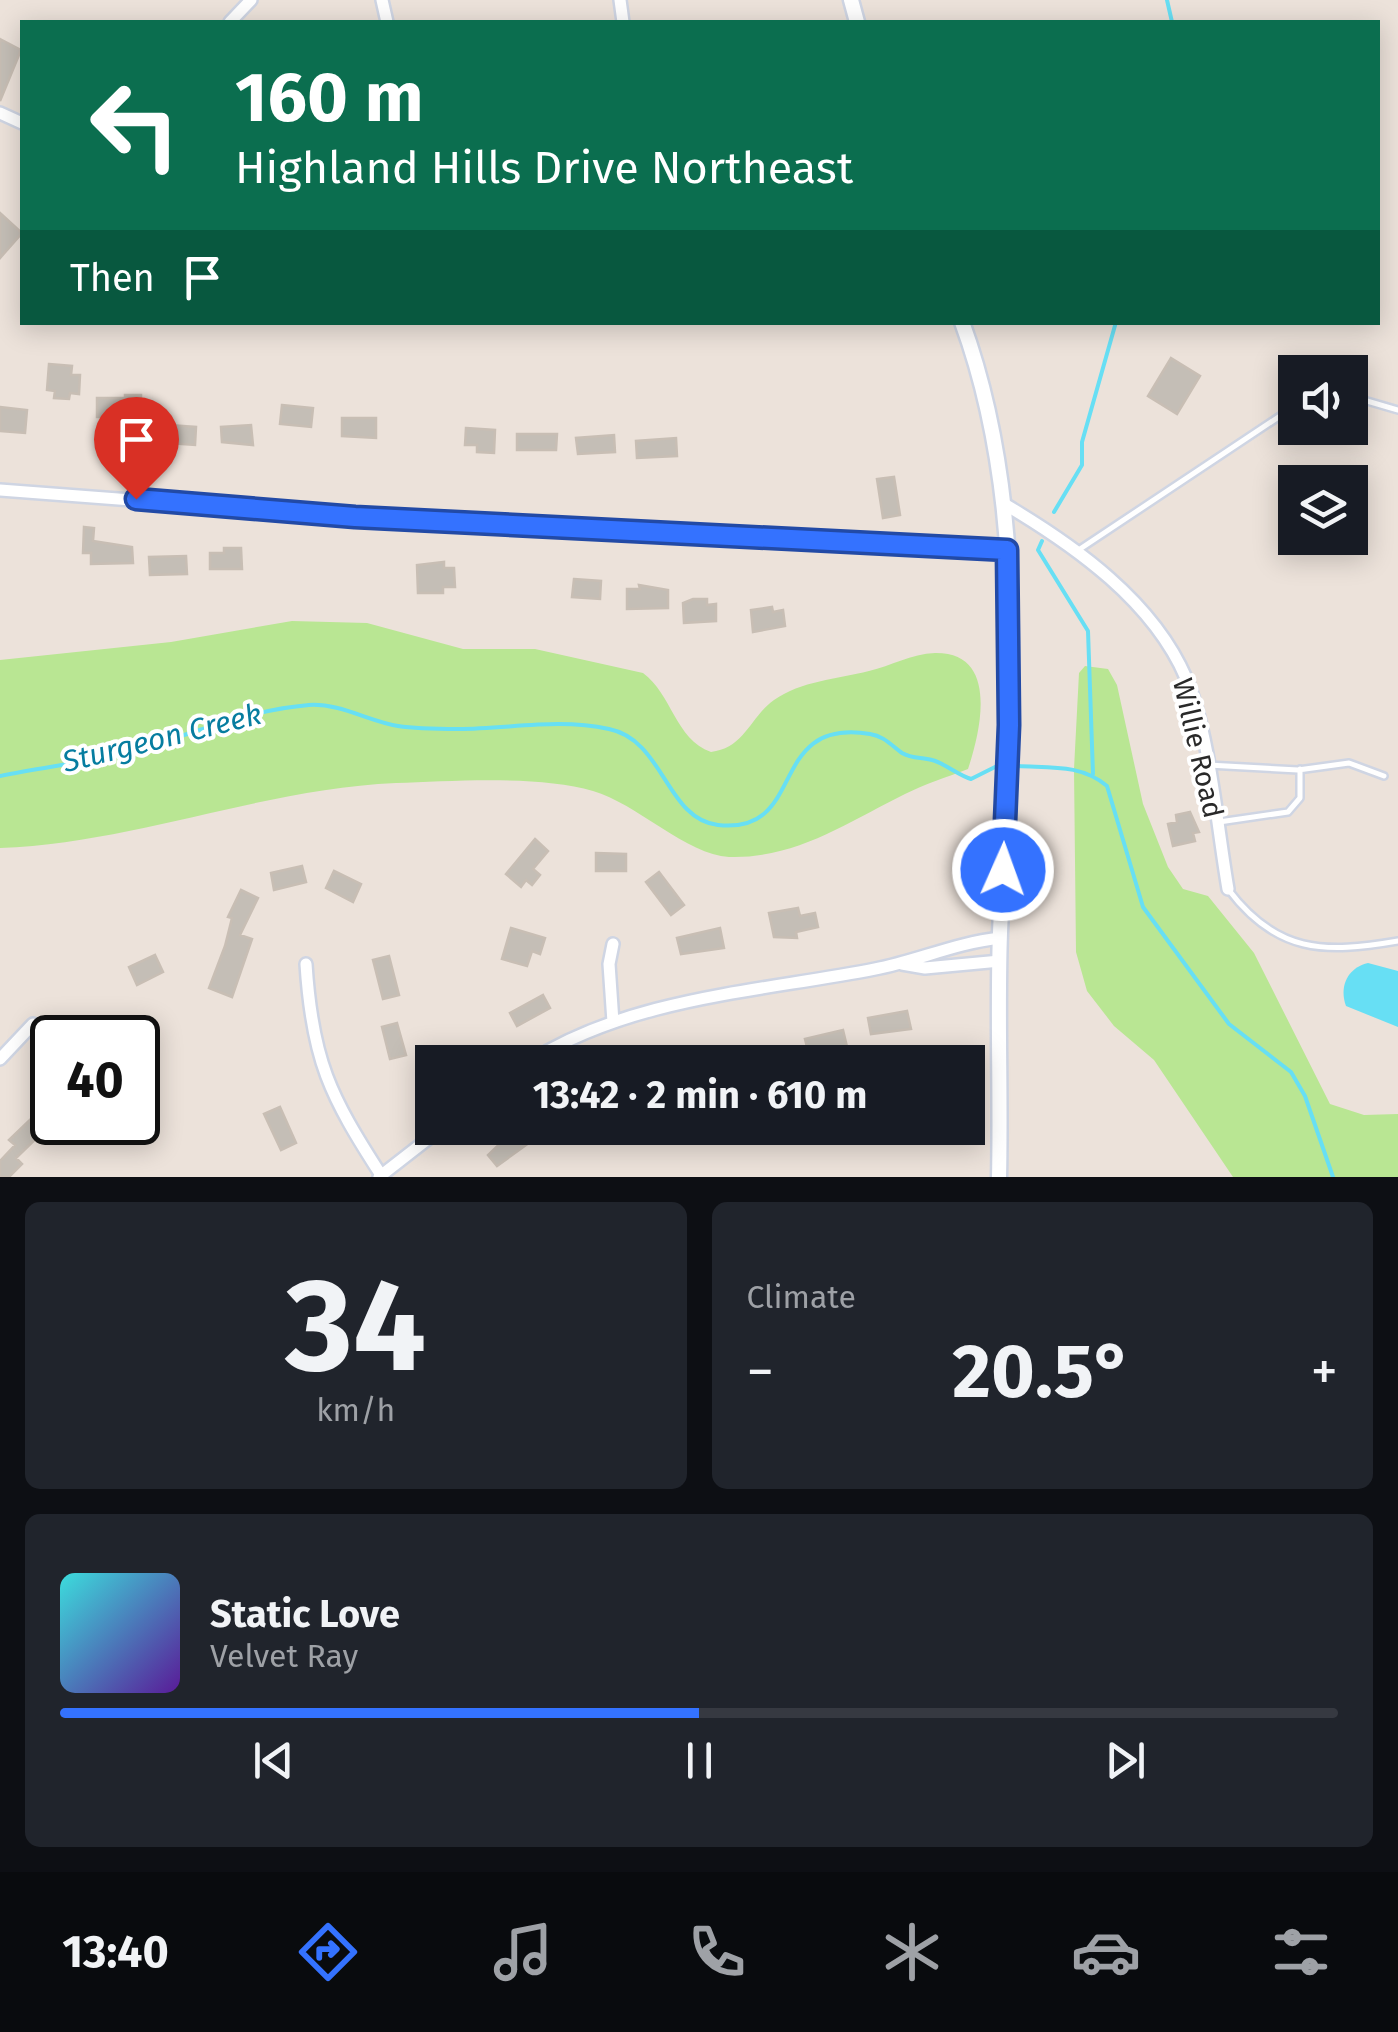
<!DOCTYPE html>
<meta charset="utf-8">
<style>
:root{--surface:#171b24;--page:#20242c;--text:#f1f3f6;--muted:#9ea1a6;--line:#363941;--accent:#3472ff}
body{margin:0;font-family:"Fira Sans",sans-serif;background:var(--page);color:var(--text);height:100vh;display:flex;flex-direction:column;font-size:38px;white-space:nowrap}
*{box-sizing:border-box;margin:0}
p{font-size:32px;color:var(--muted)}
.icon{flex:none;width:55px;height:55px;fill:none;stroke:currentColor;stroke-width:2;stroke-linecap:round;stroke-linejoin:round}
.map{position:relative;height:1177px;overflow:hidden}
.drawer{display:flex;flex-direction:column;gap:25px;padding:25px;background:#0d0f14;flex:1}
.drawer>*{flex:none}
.guide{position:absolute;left:20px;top:20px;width:1360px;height:305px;border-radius:0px;box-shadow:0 5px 25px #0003;background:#0b6e4f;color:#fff;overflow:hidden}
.fabs{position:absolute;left:1278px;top:355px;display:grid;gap:20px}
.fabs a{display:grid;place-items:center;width:90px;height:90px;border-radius:0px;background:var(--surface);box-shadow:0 5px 25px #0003;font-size:50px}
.speed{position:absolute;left:30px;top:1015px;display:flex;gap:20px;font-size:50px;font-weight:700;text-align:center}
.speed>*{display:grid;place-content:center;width:130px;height:130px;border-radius:50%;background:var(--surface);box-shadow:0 5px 25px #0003;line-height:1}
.speed .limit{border:5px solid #111;border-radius:15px;background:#fff;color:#111}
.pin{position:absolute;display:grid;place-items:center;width:85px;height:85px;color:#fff;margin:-102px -42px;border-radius:50% 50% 50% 0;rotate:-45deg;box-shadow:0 0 10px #0007}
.pin .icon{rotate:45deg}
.me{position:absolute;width:110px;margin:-55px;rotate:2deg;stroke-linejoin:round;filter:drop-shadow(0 0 8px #0008)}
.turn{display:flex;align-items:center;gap:35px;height:210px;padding:0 50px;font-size:45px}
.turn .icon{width:130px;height:130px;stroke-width:2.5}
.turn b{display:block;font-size:70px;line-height:85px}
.then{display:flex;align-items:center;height:95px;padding:0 50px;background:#0003;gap:20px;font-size:38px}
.big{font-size:75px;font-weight:700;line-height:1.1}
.drawer .tile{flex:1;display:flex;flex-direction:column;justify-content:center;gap:15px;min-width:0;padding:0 35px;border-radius:15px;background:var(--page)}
.drawer .dial{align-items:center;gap:0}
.dial b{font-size:130px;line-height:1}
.song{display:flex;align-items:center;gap:30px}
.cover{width:120px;height:120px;border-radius:15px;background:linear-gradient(135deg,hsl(180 70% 55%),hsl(270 70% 35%))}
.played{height:10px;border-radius:5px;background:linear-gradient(90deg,var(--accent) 50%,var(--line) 50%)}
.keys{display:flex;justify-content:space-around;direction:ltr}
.heat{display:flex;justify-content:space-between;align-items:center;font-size:55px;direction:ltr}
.drawer .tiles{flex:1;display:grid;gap:25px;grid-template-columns:1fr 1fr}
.tile:last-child{grid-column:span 2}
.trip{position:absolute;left:415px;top:1045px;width:570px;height:100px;border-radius:0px;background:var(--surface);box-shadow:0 5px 25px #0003;font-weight:700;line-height:100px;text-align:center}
.dock{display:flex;height:160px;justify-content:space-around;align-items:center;background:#090b0e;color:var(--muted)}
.dock .icon{width:70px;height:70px}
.dock .on{color:var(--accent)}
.dock b{font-size:45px;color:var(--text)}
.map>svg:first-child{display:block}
.green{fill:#b9e693}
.water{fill:#67dff4}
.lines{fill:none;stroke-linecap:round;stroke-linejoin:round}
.stream{stroke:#67dff4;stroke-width:4}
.building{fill:#c4beb6;stroke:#c8beb4;stroke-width:2.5}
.service-casing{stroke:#cfd5e3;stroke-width:10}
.minor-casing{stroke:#cfd5e3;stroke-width:16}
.tertiary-casing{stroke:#cfd5e3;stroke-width:19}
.service{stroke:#fff;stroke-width:5}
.minor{stroke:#fff;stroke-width:11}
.tertiary{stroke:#fff;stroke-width:14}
.route-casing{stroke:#224aa6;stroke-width:25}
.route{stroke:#3472ff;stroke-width:18}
.labels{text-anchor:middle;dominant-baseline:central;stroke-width:8;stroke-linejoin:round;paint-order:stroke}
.street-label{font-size:28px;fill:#292929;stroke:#fff}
.water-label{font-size:30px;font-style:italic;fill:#067da0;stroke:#fff}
</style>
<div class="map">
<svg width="1398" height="1177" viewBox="0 0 1398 1177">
<rect width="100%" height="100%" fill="#ece2da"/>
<path class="green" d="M292 621 367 623 463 649H535L643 673C672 694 675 739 711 752 745 748 750 717 774 700 801 681 837 679 869 671 891 666 911 654 935 653 999 652 981 730 968 769 947 777 925 784 905 794 848 822 796 859 729 857 687 855 636 803 593 791 539 775 453 781 396 783 261 789 135 843 0 848V660L171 642Z
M1085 666 1108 669 1117 685 1143 804 1168 867 1183 889 1208 896 1254 953 1330 1104 1364 1115 1398 1114V1177H1233L1154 1060 1114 1026 1087 991 1076 952 1074 769 1079 673Z"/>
<path class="water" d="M1368 963 1398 971V1027L1346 1006C1339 987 1347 968 1368 963Z"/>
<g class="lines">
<path class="stream" d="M1167 0 1172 22
M1054 512 1082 465V442L1116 322
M1042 541 1038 550 1088 631 1093 774
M1018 766C1050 768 1081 764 1107 786L1143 907 1229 1024 1291 1072 1305 1096 1333 1177
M0 776C47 766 95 762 141 748 199 732 249 710 309 705 340 703 368 721 398 726 417 729 439 729 458 729 510 729 557 718 609 729 664 740 666 819 718 825 809 835 765 717 870 734 884 736 892 746 902 753 912 759 922 757 932 760 944 763 958 775 971 779L999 765"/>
</g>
<path class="building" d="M0 39 21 50 0 101Z
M0 213 22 233 0 258Z
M1171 358 1200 376 1177 414 1148 396Z
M49 364 72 366 71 375H80L79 394 70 393 69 399 54 398 55 391 47 390Z
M125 395H141V417H97V398H125Z
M282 405 313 408 311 427 280 424Z
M0 407 27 410 25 433 0 431Z
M342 418H376V438L342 436Z
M155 424 196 427 195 445 154 442Z
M251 425 253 445 222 442 221 427Z
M466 428 495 430 494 453 477 452V445H465Z
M517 434H557L556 450H517Z
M614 435 615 452 578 454 576 438Z
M676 438 677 456 637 458 636 441Z
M894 477 900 515 883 518 877 479Z
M84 527 94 528 93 541 132 547 133 563 91 564V553H83Z
M224 548H241L242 569H210V553H224Z
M186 556 187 574 150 575 149 557Z
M444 562V568H454L455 587H443V593H418L417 565Z
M574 579 601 581 600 599 572 597Z
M639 585 668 590V608L627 609V589H640Z
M693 599H707V605L716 604V621L684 623 683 603Z
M772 607 773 612 783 610 785 626 753 632 751 610Z
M1190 812 1199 832 1193 833 1195 841 1173 846 1168 824 1177 822 1176 815Z
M535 839 548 851 533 869 540 875 532 885 526 880 521 887 506 874Z
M596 853 626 854V871H596Z
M302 866 306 882 274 890 271 873Z
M334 871 361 884 353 902 326 888Z
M659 872 684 905 671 915 646 882Z
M241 890 258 898 240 935 252 939 232 997 209 988 225 946 232 918 228 917Z
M798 908 800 916 815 913 818 927 796 932 797 938 774 937 769 913Z
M511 928 545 938 540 954 532 951 527 966 502 959Z
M720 928 724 948 681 954 677 938Z
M155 955 163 972 137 985 129 967Z
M389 956 399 995 383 999 373 960Z
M543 995 550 1008 517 1026 510 1013Z
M907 1011 911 1029 871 1034 868 1018Z
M397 1023 406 1055 390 1059 382 1027Z
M843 1030 849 1055 823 1061 821 1054 792 1062H746V1056L807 1047 805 1039Z
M280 1107 296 1143 281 1150 264 1114Z
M36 1114 48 1127 16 1158 22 1164 9 1177H0V1161L15 1145 9 1140Z
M524 1128 533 1140 497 1166 488 1155 513 1131 515 1135Z"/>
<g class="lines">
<defs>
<path id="service" d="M1350 396 1398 410
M1077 551 1295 406
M1208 765 1298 770 1349 763 1384 776
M1219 822 1288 812 1300 798V769
M1228 889C1276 953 1324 954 1398 941"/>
<path id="minor" d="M382 0 387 22
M620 0 623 22
M230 22 251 0
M0 113 22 123
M0 490 355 517 1007 550
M1006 505C1075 546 1153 601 1186 678 1210 735 1217 826 1228 889
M613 944 609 964 613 1022
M306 964C312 1060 330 1096 381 1175
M902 964 925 968 1000 961
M0 1059 33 1024
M529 1062C632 997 758 992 875 969 917 961 955 943 1000 938
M379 1177 442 1128"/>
<path id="tertiary" d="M851 0 857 22
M962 322C1033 516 1008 731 1000 933 997 1014 1001 1096 999 1177"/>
</defs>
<use href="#service" class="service-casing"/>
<use href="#minor" class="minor-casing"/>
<use href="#tertiary" class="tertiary-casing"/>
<use href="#service" class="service"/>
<use href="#minor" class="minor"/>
<use href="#tertiary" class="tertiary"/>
</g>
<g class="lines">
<defs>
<path id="route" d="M136 499 355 517 1007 550 1009 725 1003 870"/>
</defs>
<use href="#route" class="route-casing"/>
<use href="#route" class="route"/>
</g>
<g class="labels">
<g class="street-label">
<text transform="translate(1198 748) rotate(77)">Willie Road</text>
</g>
<g class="water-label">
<text transform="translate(162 738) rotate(-14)">Sturgeon Creek</text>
</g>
</g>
</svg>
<div class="fabs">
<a><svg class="icon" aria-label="sound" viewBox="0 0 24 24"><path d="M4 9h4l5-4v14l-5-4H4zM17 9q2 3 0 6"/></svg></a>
<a><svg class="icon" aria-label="layers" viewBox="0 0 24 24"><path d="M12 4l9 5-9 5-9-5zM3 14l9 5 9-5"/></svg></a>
</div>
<div class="speed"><div class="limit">40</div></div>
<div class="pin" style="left:136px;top:499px;background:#d93025"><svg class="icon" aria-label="arrive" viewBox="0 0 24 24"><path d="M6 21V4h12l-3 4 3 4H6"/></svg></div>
<svg class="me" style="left:1003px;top:870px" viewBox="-20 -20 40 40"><circle r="17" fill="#3472ff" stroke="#fff" stroke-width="3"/><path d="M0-11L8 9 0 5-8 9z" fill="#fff"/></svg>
<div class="trip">13:42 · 2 min · 610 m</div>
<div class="guide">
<div class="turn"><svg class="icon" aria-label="left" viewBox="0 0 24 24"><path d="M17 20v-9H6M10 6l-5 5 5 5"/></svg><div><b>160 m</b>Highland Hills Drive Northeast</div></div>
<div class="then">Then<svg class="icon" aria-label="arrive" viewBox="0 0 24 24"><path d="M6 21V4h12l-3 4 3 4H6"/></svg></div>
</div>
</div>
<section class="drawer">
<div class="tiles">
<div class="tile dial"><b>34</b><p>km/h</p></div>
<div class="tile"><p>Climate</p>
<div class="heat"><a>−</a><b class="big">20.5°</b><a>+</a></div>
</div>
<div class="tile">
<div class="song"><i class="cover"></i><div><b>Static Love</b><p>Velvet Ray</p></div></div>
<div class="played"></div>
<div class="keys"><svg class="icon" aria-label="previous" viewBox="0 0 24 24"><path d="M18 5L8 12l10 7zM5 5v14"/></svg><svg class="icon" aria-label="pause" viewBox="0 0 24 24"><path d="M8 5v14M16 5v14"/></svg><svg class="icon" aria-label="next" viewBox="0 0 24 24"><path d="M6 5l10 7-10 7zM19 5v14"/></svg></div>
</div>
</div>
</section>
<nav class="dock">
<b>13:40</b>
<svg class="icon on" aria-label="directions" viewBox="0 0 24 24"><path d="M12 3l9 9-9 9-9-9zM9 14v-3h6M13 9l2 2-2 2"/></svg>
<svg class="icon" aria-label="music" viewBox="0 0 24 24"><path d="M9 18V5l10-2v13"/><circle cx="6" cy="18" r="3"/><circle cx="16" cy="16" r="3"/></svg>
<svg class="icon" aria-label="phone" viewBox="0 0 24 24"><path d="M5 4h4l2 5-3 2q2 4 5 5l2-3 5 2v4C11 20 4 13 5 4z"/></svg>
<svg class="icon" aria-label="climate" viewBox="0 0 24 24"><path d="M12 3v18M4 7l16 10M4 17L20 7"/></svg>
<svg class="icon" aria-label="car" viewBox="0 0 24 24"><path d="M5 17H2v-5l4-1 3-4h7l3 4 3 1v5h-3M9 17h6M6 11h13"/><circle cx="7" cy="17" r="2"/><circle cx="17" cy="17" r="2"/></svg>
<svg class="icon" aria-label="filters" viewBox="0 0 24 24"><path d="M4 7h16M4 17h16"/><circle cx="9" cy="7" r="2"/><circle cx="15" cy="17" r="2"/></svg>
</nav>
